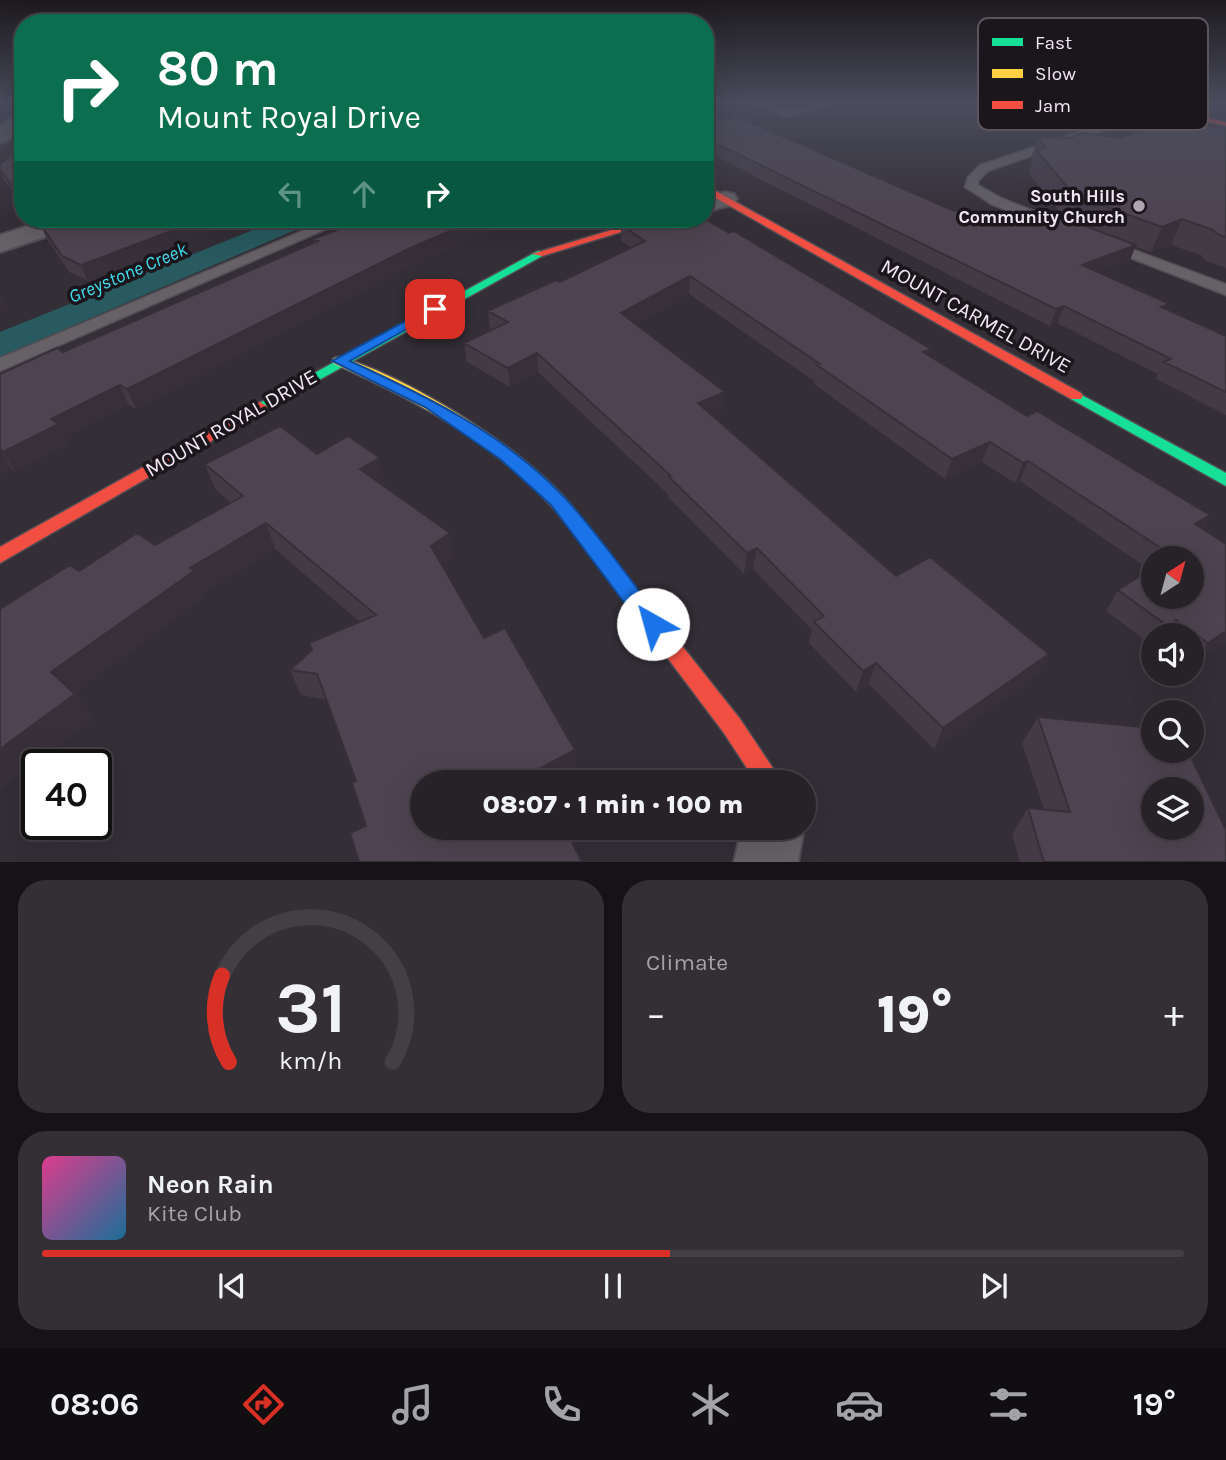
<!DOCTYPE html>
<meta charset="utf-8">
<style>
:root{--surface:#272228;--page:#332f34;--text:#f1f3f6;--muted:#a4a4a8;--line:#433f45;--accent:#d93025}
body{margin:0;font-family:Karla,sans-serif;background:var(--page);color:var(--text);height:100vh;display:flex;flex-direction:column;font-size:26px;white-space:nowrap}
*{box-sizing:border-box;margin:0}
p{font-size:23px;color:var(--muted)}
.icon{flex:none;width:38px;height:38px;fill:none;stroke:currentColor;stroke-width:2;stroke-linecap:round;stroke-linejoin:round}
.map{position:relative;height:862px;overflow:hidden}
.side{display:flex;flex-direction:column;gap:18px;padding:18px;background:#151316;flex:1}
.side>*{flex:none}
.banner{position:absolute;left:14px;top:14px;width:700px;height:214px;border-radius:28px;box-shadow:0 7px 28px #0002,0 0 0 2px var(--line);background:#0b6e4f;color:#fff;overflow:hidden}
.needle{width:46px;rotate:36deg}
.tools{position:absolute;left:1141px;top:546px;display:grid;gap:14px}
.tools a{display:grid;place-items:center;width:63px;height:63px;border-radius:50%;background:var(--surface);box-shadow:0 7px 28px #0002,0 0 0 2px var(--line);font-size:35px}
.speed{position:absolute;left:21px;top:749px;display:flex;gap:14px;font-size:35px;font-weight:700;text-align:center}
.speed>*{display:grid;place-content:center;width:91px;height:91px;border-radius:50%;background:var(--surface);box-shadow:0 7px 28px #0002,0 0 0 2px var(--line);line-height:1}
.speed .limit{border:4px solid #111;border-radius:10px;background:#fff;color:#111}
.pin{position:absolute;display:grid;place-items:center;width:60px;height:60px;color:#fff;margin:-30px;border-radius:14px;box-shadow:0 4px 10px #0006}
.me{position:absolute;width:77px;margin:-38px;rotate:322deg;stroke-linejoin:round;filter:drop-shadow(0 0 5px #0008)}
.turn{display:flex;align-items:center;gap:24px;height:147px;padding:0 28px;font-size:32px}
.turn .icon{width:91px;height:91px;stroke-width:2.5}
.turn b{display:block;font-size:49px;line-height:60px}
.lanes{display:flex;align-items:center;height:66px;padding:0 28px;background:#0003;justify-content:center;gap:35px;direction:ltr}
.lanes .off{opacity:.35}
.big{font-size:52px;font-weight:800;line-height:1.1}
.side .card{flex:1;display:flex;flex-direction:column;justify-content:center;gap:10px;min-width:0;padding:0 24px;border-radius:28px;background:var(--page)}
.side .dial{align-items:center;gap:0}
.dial svg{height:182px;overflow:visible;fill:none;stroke:var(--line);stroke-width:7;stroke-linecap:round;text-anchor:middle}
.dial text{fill:var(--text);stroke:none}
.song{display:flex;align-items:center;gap:21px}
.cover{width:84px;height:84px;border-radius:10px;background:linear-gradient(135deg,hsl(330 70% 55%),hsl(200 70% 35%))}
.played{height:7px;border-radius:4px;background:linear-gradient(90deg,var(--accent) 55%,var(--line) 55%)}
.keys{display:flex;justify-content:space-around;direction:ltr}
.heat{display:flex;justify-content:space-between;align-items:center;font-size:38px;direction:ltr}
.side .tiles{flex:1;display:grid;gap:18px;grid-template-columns:1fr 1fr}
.card:last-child{grid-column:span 2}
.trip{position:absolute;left:410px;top:770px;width:406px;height:70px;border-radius:35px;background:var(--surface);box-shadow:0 7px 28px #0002,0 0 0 2px var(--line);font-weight:800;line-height:70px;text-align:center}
.tabs{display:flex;height:112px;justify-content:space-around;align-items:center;background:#100e10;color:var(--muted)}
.tabs .icon{width:49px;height:49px}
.tabs .on{color:var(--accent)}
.tabs b{font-size:32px;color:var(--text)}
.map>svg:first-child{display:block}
.water{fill:#285a5f}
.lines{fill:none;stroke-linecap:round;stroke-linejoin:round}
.lane-casing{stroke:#524d54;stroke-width:3}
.street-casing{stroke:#524d54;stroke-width:4}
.fast-casing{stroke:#524d54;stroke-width:3}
.slow-casing{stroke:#524d54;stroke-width:3}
.jam-casing{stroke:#524d54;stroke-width:3}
.lane{fill:#656167;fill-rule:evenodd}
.street{fill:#656167;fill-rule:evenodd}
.fast{fill:#16e098;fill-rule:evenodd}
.slow{fill:#ffcf43;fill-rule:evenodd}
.jam{fill:#f24e42;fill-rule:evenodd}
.wall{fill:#433a46;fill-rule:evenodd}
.shaded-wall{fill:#373039}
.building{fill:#4e4451;stroke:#373039;stroke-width:2;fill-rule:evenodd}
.route{fill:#1a73e8;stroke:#114b97;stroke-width:2}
.poi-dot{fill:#aea6b0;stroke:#1b151c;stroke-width:2.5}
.labels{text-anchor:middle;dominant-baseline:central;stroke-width:7;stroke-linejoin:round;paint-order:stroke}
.far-poi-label{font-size:18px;font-weight:bold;fill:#f0e7f2;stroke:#1b151c;text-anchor:end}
.far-water-label{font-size:19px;font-style:italic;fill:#42deed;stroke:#1b151c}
.street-label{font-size:21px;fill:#f0e7f2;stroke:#1b151c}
.key{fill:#1b151c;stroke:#5b545c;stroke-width:2}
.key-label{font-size:19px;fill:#f0e7f2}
</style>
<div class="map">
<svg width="1226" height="862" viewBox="0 0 1226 862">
<rect width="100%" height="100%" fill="#342e36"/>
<path class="water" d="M280 219H321L0 357V332Z"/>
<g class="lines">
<defs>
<path id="lane" d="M752 102C766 101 777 110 789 110 806 110 821 101 838 102L787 117Z
M1156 107 1165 109 988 171 978 181V185L1001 198 1059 221V227H1049L991 204 965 187 968 177 980 165Z
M331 219H349L0 371V358Z
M1107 240 1226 284V295L1102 247 1100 244Z"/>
<path id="street" d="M23 112V128L7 141 0 143V127L16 114Z
M725 192 734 194 737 199 734 204 705 212V197Z
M50 219H88L84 224 0 252V235Z
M803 826 804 828 798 862H734L742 828H803Z"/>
<path id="fast" d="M538 251 542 252V256L265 410H255L252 407Z
M1076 392 1226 473V486L1071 399 1069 396Z"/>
<path id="slow" d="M339 357C406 374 546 461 582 520L579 524H567C505 448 422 403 334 364L332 361 334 358Z"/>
<path id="jam" d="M1126 102H1139L1226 122V126Z
M705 185 1081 393 1083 396 1081 399H1071L705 192Z
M648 219H664L542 256 532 254Z
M260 402 268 407 265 410 0 563V547Z
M573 514 579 516 740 719 782 782H756L724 733 567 524 564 520 567 516Z"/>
</defs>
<use href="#lane" class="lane-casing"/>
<use href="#street" class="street-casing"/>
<use href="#fast" class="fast-casing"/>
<use href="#slow" class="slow-casing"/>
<use href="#jam" class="jam-casing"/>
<use href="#lane" class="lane"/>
<use href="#street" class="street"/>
<use href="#fast" class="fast"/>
<use href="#slow" class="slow"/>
<use href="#jam" class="jam"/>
</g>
<path class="wall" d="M0 102H23V104L0 105Z
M705 123 954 211 999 223 1056 215 1058 210 1029 173 1032 162 1031 159 1038 137 1121 138 1226 129V268L1206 261 1201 255 1171 245 1151 252 1135 247 1130 260 1098 272 1167 310 1226 336V415L1156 379 1158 374 1057 323 1050 326 705 151Z
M23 145V206L4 180 0 170V164Z
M57 219H245L88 281 69 272 47 239 40 224Z
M367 219H530L471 239 410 266 136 409 128 404 66 437 69 444 15 472 12 469 0 475V374L63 352 314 243 313 239Z
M590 219H623L599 225Z
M621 225 931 349 929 356 1027 416 1210 515 1202 529 1226 641 1193 664 1192 663V635H1153V646L1106 611 1118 590 1150 570 1020 481 1015 483 982 462 945 479 814 384V381L689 294 635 324 723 411 712 416 896 576 1049 654 1038 675 934 749 869 684 856 692 809 643 812 630 753 569 744 574 668 497V494L538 372 510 387 467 362 464 343 491 330 490 329 488 311 560 282 631 248 621 241ZM1153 558H1192L1153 597Z
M317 454 385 483 382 485 450 533 454 558 443 566 484 638 576 775 563 782H422L366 826 356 781 327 700 301 695 290 670 360 622 275 549 204 593 206 596 75 693 93 719 0 790 79 571 155 545 231 503 215 489 205 464Z
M1038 717 1226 862H1020L1012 834 1028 808 1044 809 1022 743Z"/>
<path class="shaded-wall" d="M203 219H245L88 281 81 265Z
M482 219H530L471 239 410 266 136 409 127 389 408 249 469 223Z
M599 219H623L599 225Z
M1182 219 1171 245 1151 252 1162 227Z
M1136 245 1130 260 1076 281 1082 265Z
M690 276 689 294 621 331V313Z
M1 294 9 311 0 314V295Z
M1064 306 1057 323 1050 326 1056 309Z
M931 349 926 368 923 352Z
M537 353 538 372 510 387 508 368Z
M120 385 128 404 66 437 69 444 15 472 3 452 51 419Z
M725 392 723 411 696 422 698 403Z
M990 442 982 462 945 479 952 459Z
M0 449 12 469 0 475Z
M380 458 385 483 366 494 360 469Z
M1028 461 1020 481 1015 483 1023 463Z
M1210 515 1197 536 1195 524Z
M266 523 275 549 204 593 206 596 69 698 51 672 190 568Z
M450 533 454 558 436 571 431 546Z
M757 548 753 569 744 574 747 553Z
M1176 620 1166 635H1162L1168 626Z
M1226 631V641L1193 664 1208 643Z
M1049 654 1038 675 934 749 943 728Z
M876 663 869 684 856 692 863 671Z
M75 694 93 719 0 790V749Z
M575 750 576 775 563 782H536L535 771Z"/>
<path class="building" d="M1173 116 1226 129V237L1219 235 1213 230 1182 219 1162 227 1065 192 1070 190 1036 150 1045 147 1038 137 1069 138 1082 133 1121 138Z
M738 117 954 211 962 208 999 223 1040 209 1136 245 1082 265 1170 304 1161 307 1226 336V392L1164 362 1171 359 1064 306 1056 309 705 138V123Z
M23 145V201L0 169V164Z
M57 219H203L81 265 62 256 40 224Z
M367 219H482L469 223 408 249 127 389 120 385 51 419 59 424 3 452 0 449V374L57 348 63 352 318 241 313 239Z
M642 219H705L729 233 734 231 931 349 923 352 1027 416 1037 411 1210 515 1195 524 1226 544V631L1208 643 1176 620 1168 626 1118 590 1153 568V597H1192V558H1169L1173 556 1028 461 1023 463 990 442 952 459 817 365 820 364 690 276 621 313 725 392 698 403 896 576 930 557 1049 654 943 728 876 663 863 671 814 622 824 616 757 548 747 553 669 477 671 476 537 353 508 368 464 343 508 322 488 311 556 280 560 282 645 241 621 225Z
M280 426 317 454 348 436 380 458 360 469 450 533 431 546 484 638 505 628 575 750 535 771 541 782H422V828H565L582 862H359L350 833 366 826 352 783 356 781 317 674 290 670 312 650 309 643 376 615 266 523 190 568 194 571 51 672 75 694 0 749V609L70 565 79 571 137 533 155 545 243 496 205 464Z
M1038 717 1153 728V751H1188L1226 830V862H1044L1028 808 1070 812ZM1153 789H1192V828H1153Z"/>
<linearGradient id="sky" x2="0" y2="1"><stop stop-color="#1d191e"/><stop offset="0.46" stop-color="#4a4c5d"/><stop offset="1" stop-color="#4a4c5d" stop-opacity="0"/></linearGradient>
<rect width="1226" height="222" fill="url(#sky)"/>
<path class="route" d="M435 305 439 306V311L350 361C426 396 505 434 564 497 599 534 628 578 660 618L663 624 660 630 653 632 645 630 551 505 500 459 425 407 332 361Z"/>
<circle class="poi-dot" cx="1139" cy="206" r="7"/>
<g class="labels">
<g class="far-poi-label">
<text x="1125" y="196">South Hills<tspan x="1125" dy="21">Community Church</tspan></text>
</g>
<g class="far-water-label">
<text transform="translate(128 273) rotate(-23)">Greystone Creek</text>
</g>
<g class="street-label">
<text transform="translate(976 316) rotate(29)">MOUNT CARMEL DRIVE</text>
<text transform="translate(231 423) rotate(-30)">MOUNT ROYAL DRIVE</text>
</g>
</g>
<rect x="978" y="18" width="230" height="112" rx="10" class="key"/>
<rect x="992" y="38" width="31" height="8" fill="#16e098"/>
<rect x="992" y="69" width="31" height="9" fill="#ffcf43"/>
<rect x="992" y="101" width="31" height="8" fill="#f24e42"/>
<g class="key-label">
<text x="1035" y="49">Fast</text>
<text x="1035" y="80">Slow</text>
<text x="1035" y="112">Jam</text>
</g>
</svg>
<div class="tools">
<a><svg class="needle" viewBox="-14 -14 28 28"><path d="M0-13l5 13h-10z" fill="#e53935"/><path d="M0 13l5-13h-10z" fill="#a4a4a8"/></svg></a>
<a><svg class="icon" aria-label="sound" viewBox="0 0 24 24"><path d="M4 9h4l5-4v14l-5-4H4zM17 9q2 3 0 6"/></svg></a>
<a><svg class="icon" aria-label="search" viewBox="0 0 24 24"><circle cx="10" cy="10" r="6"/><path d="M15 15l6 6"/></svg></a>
<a><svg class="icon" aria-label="layers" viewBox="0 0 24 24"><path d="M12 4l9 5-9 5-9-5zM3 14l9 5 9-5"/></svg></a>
</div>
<div class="speed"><div class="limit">40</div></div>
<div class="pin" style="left:435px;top:309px;background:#d93025"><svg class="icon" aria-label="arrive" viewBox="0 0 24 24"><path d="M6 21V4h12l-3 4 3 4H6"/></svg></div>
<svg class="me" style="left:653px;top:624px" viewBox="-20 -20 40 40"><circle r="19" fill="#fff"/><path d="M0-13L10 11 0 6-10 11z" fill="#1a73e8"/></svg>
<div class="trip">08:07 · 1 min · 100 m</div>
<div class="banner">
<div class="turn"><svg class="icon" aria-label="right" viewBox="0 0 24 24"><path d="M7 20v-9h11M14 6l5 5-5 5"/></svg><div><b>80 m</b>Mount Royal Drive</div></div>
<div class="lanes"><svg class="icon off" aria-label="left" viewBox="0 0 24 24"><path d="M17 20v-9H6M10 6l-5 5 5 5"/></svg><svg class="icon off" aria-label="ahead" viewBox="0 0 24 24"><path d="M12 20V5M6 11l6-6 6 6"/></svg><svg class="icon" aria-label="right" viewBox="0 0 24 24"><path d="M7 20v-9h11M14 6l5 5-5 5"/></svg></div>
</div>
</div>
<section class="side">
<div class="tiles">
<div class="card dial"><svg viewBox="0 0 100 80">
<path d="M14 69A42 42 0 1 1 86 69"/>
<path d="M14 69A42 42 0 0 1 11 31" stroke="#d93025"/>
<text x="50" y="56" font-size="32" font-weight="700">31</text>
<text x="50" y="72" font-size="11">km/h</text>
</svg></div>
<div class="card"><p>Climate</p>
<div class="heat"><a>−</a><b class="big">19°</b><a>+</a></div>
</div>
<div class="card">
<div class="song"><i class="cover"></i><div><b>Neon Rain</b><p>Kite Club</p></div></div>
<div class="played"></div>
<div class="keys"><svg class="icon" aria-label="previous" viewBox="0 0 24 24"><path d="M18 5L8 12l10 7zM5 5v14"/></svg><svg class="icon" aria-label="pause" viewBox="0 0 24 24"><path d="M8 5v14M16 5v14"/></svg><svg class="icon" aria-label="next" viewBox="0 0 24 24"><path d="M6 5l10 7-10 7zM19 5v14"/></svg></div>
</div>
</div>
</section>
<nav class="tabs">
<b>08:06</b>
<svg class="icon on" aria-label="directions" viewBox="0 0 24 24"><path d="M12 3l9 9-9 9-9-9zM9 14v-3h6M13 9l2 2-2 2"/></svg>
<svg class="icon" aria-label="music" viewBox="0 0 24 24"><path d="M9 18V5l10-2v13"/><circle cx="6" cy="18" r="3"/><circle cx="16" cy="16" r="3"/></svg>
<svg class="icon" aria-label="phone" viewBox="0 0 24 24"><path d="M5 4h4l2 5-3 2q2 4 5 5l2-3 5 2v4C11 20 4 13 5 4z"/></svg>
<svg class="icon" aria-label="climate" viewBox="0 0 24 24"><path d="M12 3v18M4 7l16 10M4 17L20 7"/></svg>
<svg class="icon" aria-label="car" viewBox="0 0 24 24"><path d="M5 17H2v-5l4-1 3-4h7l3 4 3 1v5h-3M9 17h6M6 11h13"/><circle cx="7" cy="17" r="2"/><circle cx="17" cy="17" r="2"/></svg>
<svg class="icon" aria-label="filters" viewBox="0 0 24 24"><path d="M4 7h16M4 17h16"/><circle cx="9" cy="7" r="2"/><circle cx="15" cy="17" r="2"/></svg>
<b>19°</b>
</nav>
